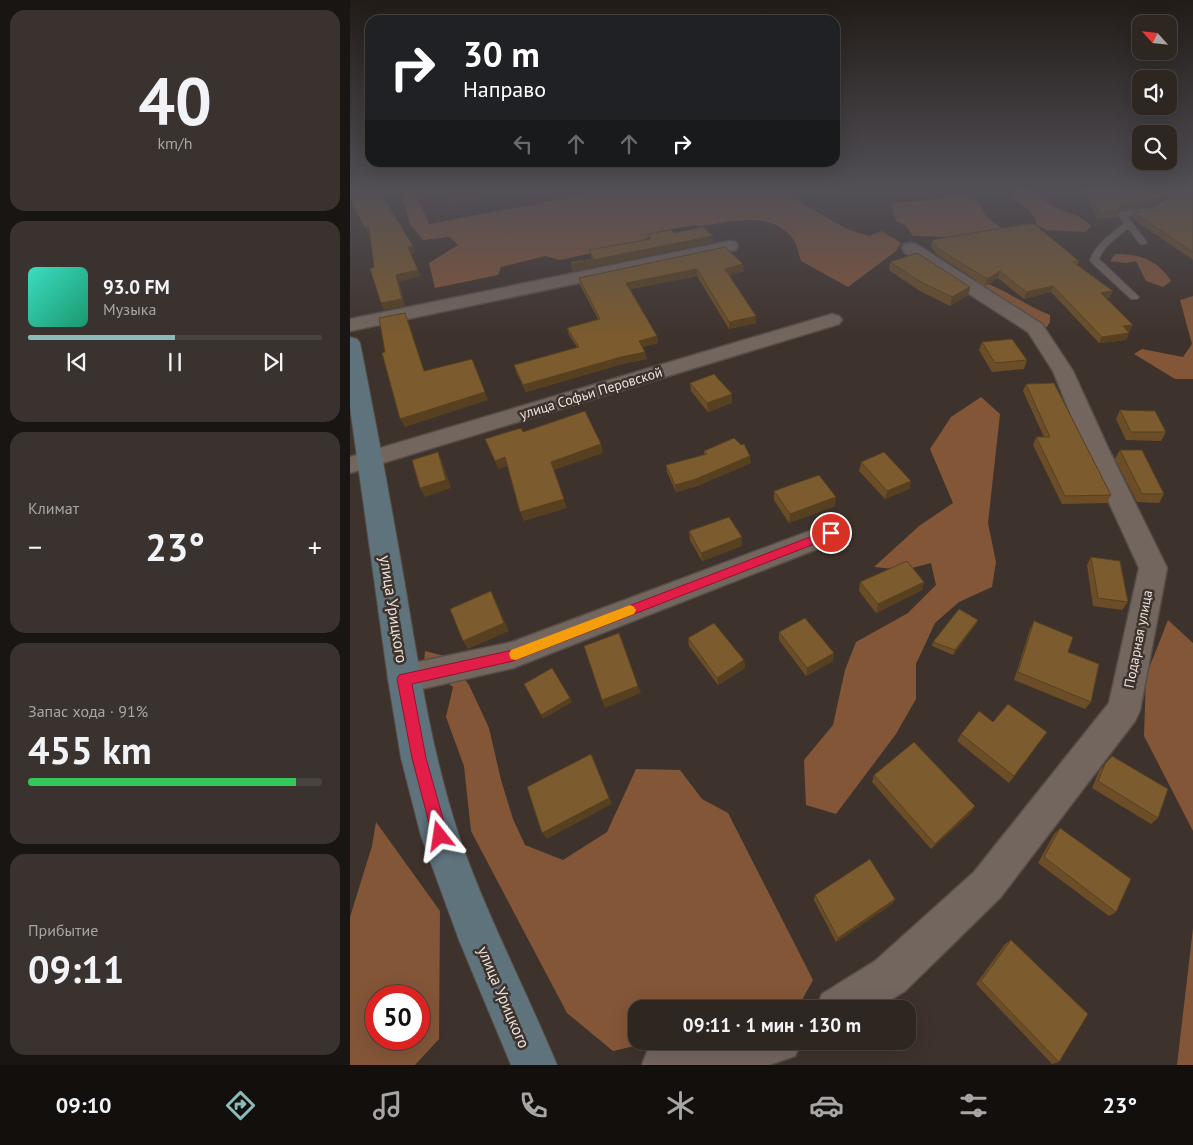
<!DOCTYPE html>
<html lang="ru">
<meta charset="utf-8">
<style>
:root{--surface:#2e2621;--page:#3a322e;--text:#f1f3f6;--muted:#a7a5a5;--line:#49433f;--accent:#8bbbb9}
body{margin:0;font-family:"PT Sans",sans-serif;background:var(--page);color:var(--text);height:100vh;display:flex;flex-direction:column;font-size:19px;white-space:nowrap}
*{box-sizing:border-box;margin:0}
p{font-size:16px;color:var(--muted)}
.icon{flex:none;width:28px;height:28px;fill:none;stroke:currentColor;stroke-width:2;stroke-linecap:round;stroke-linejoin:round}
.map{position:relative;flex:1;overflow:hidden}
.drawer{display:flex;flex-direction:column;gap:10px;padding:10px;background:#191512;width:350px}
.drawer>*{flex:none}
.top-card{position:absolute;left:15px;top:15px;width:475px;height:152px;border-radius:15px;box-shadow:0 5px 20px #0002,0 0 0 1px var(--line);background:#202124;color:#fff;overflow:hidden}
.needle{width:32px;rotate:297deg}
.controls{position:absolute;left:782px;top:15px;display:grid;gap:10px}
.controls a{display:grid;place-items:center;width:45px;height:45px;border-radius:10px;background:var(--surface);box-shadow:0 5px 20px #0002,0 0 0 1px var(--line);font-size:25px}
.speed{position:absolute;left:15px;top:985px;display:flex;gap:10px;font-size:25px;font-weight:700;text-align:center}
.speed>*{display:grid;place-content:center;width:65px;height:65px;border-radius:50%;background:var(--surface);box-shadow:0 5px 20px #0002,0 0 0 1px var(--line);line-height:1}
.speed .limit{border:8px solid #d22;background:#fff;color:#111}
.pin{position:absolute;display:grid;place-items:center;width:42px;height:42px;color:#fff;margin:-21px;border:2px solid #fff;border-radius:50%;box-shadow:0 1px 5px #0007}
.me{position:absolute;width:55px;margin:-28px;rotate:345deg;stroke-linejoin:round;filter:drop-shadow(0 0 4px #0008)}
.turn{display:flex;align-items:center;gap:18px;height:105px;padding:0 15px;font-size:22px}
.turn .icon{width:65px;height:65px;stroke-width:2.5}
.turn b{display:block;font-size:35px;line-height:42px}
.lanes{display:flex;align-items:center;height:48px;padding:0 15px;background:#0003;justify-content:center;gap:25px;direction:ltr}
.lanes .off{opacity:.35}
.big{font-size:38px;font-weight:700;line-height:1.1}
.drawer .card{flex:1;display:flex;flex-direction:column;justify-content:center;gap:8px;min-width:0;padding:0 18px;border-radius:15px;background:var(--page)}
.drawer .dial{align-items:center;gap:0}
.dial b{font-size:65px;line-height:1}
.song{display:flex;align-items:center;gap:15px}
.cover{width:60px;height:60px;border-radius:8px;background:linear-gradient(135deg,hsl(170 70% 55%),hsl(160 70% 35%))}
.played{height:5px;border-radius:2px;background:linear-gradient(90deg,var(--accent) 50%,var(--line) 50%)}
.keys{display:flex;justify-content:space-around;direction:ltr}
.heat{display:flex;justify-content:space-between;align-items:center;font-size:28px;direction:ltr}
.charge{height:8px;border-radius:4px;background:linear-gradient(90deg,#34c759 91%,var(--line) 0)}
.trip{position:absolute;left:278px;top:1000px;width:288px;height:50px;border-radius:15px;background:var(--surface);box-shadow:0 5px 20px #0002,0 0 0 1px var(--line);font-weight:700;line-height:50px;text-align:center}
.tab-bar{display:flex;height:80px;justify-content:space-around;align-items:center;background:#120f0d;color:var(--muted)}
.tab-bar .icon{width:35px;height:35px}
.tab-bar .active{color:var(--accent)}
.tab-bar b{font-size:22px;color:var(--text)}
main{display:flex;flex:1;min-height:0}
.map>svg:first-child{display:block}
.built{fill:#4c3a31}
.forest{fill:#845638;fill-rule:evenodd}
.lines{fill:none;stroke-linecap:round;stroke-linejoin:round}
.service-casing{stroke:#574e49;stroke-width:2}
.minor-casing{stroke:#574e49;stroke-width:3}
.secondary-casing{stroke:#574e49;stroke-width:2}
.service{fill:#73665e;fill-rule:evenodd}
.minor{fill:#73665e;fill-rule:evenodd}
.secondary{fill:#5f737d;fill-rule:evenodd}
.wall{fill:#6b4e28}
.shaded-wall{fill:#574020}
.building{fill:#7c5b2e;stroke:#574020}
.route{fill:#e11d48;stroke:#92132f}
.slow{fill:#f59e0b}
.labels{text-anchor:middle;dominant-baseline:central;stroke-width:5;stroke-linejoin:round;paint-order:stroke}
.street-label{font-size:14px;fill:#eae2de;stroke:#3e322c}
.near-street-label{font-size:16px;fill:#eae2de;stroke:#3e322c}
</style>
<main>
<section class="drawer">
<div class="card dial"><b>40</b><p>km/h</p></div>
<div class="card">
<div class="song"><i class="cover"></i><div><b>93.0 FM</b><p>Музыка</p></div></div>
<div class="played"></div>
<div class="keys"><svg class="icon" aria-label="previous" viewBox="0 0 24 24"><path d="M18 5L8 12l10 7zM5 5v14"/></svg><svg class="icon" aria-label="pause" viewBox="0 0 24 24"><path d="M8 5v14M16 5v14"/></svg><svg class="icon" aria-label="next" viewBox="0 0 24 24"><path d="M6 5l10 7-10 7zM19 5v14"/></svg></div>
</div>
<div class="card"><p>Климат</p>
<div class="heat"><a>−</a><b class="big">23°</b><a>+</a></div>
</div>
<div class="card"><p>Запас хода · 91%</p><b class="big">455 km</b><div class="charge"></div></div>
<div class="card"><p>Прибытие</p><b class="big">09:11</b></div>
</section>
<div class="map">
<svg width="843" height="1065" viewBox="0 0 843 1065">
<rect width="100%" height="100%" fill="#3e322c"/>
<path class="built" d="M192 189H270L200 201Z"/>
<path class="forest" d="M0 189H64L79 224 266 189H461L436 194 497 229 519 236 532 231 551 243 546 251 498 287 451 261C449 255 447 245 443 239 421 210 382 222 351 226L344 225 306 232 288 243 210 260 195 256 151 267 148 275 85 288 79 263 108 245 99 237 73 240 60 224 50 189 0 197Z
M668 189 684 192 699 204 710 210 728 216 742 226 735 232 697 230 687 225C684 211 673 205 662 198V193Z
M611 194 631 205C635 221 650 227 664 233L604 237 563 236 555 225 546 221 541 203 573 201Z
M765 254C789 254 807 259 821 281L813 287 796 281 786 261 776 263 760 261Z
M626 280C653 287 674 305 700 315V322L696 328 677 320 624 284Z
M843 296V379H825L784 354 792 349 833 357 842 344 830 300Z
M631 397 650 414 638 523 646 562 642 587 609 602 585 623 566 664V699L546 734 486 814 456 805 454 760 483 725 495 670 506 642 558 613 586 585 581 563 554 570 524 567 569 526 603 503 580 449 601 417Z
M818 620 843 643V831L794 736 796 676Z
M75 651 98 657 119 685 139 728 151 780 163 819 175 845 213 860 257 832 286 769 330 770 352 799 378 813 463 980 447 1009H286V1041H306L263 1051 217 1013 121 831 114 766 96 717 103 687 74 665Z
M26 822 90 911 89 1039 65 1065H0V917L22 846ZM26 996H69V1039H26Z
M843 928V1065H827Z"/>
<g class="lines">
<defs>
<path id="service" d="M821 199 843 200V204L822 203 807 212 777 216 797 242 796 244H790L778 228C767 238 754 245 749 259L789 297 787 299H781L741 262 740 260C746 243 761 235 774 223L768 214 769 212 802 208Z"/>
<path id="minor" d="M380 241 386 242 388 246 386 250 0 331V319Z
M560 243 566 244 692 324 723 371 759 450 817 568 790 710 785 721 650 898 555 991 526 1009H466L472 994 525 961 624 872 759 703 789 568 735 450 703 371 678 332 554 252 552 248 554 244Z
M482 314 489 316 492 320 489 324 0 473V457Z
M481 523 490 526 494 533 490 540 163 668 54 693 43 689 38 679 43 669 54 665 162 642Z
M322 1041H452L445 1056 419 1065H292L298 1049Z"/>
<path id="secondary" d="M0 337 7 339 10 343C26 423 41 504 55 585 69 669 82 754 109 836 136 914 175 988 207 1065H161L109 940 71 836 51 758 38 679 0 407Z"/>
</defs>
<use href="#service" class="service-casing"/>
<use href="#minor" class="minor-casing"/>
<use href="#secondary" class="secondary-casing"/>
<use href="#service" class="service"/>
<use href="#minor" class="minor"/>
<use href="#secondary" class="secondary"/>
</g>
<path class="wall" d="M92 188H180L100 204Z
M229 188H264L235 195Z
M732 188H843V199L820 197 801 206 770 210V211L768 217 747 219Z
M843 200V260L780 217 783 212 810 208Z
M324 233 363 242 223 271 222 269 221 262 242 259 239 250 299 239 298 234Z
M582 240 729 261 728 265 760 297 756 298 780 331 778 332 779 333 776 340 749 343 701 292 674 299 648 278 635 286 586 254 581 246Z
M375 247 394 271 379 275 406 323 379 329 347 276 280 289 307 336 308 343 292 347 297 359 272 364 176 392 166 372 164 365 227 347 219 335 217 328 248 319 230 285 229 278Z
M540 262 620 287 618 295 600 306 570 291 539 270Z
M632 342 677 360 674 369 642 372 629 350Z
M340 383 382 394V403L358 412 341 391Z
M676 384 761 495 757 503 712 504 683 445 686 437H694L673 391Z
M770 410 816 432 811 441 776 440 766 419Z
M770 450 814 494 809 503 787 502 765 459Z
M354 451 401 463 347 486 326 492 317 472 316 465 354 455Z
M511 462 561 481 559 489 535 499 509 471Z
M424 491 485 506 439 523 424 500Z
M339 531 392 537V546L352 561 340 540Z
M741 557 778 602 772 610 743 606 737 565Z
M510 582H574L572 590 526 613 509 591Z
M628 620 626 624 603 655 582 646 583 642Z
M684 621 718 652 741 702 735 709 664 680 680 629Z
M429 632 483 661 456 676 429 640Z
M338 638 394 660 395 668 368 685 339 646Z
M643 722 697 732 659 783 607 741 611 734Z
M762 756 808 818 801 824 742 788 749 771Z
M524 775 625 806 621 813 581 849 522 782Z
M710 828 766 912 759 916 688 863 704 834Z
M465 895 545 899 542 904 486 942 464 900Z
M661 940 709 1062 702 1064 626 984 655 944Z"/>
<path class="shaded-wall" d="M98 188H180L100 204 95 189Z
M233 188H264L235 195Z
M823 192 820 197 801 206 769 210V207L771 204Z
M19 227 22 234 18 235 15 228Z
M363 236V242L223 271 222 264Z
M63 246 65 253 61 254 58 247Z
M393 264 394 271 376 276 375 269Z
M347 269V276L277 290 276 283Z
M68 270 71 276 49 282 55 306 34 310 31 303 46 275Z
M650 271 648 278 635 286 637 279Z
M703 286 701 292 674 299 676 292Z
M620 287 618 295 600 306 602 297Z
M763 291 760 297 748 300 751 293Z
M55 313 58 321 77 379 74 371Z
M406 316V323L379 329V322Z
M783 325 780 331 770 333 773 326Z
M779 333 776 340 749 343 752 337Z
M307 336 308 343 290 348 289 341Z
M295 352 297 359 272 364 176 392 173 385 271 357Z
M122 359 138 400 55 427 50 419Z
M382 394V403L358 412 357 403Z
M251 444 253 453 204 470 201 462Z
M88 452 92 461 101 488 75 497 70 488Z
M400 456 401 463 347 486 326 492 325 485Z
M155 457 158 466 148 469 145 461Z
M561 481 559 489 535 499 537 491Z
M486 497 485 506 439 523 440 514Z
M214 499 217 508 174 521 170 512Z
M392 537V546L352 561 351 553Z
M574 582 572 590 526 613 528 604Z
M141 591 159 631 118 649 113 641Z
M628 620 626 624 603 655 605 650Z
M484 653 483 661 456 676 457 668Z
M394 660 395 668 368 685 367 678Z
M288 686 291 693 255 708 252 700Z
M220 698 222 702 193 719 191 715Z
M241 754 262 804 197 839 192 833Z
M625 806 621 813 581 849 585 844Z
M545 899 542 904 486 942 488 938Z"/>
<path class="building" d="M737 188H843V193L823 192 804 200 771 204 769 207 770 211 749 213Z
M29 190 63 246 58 247 68 270 46 275 52 299 31 303 20 269 24 267 19 227 15 228 0 199V197Z
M825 199 843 200V252L783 212 810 208Z
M683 223 729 261 723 262 763 291 751 293 783 325 773 326 779 333 752 337 703 286 676 292 650 271 637 279 587 248 582 240Z
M353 227 363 236 222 264 221 262 244 259 239 250 301 239 298 234 321 230 324 233Z
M375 247 393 264 375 269 406 316 379 322 347 269 276 283 307 336 289 341 295 352 271 357 173 385 164 365 229 347 217 328 250 319 229 278Z
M567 253 620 287 602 297 571 282 540 262Z
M55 313 74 371 122 359 135 392 50 419 32 353 35 352 29 318Z
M662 339 677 360 645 363 632 342Z
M364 374 382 394 357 403 340 383Z
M704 383 761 495 715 496 686 437H700L676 384Z
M770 410 805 411 816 432H781Z
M235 411 251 444 201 462 214 499 170 512 155 457 145 461 135 439 171 428 173 432Z
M384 438 391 445 394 444 400 456 346 479 325 485 316 465 357 454 354 451Z
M770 450H792L814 494H792Z
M88 452 96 480 70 488 62 460Z
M534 452 561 481 537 491 511 462Z
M469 475 486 497 440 514 424 491Z
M379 517 392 537 351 553 339 531Z
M741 557 770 561 778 602 748 598Z
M557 561 574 582 528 604 510 582Z
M141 591 154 623 113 641 100 609Z
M609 609 628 620 605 650 583 642Z
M455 618 484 653 457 668 429 632Z
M684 621 723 637 718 652 749 664 741 702 668 672Z
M364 623 394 660 367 678 338 638Z
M269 633 288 686 252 700 234 646Z
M202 668 220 698 191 715 174 684Z
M658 704 697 732 664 776 611 734 629 711 643 722Z
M564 742 625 806 585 844 524 775Z
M241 754 259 798 192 833 177 787Z
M762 756 818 789 808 818 748 781 755 764Z
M710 828 781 879 766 912 694 857Z
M520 859 545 899 488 938 465 895Z
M661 940 738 1014 709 1062 631 981Z"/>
<linearGradient id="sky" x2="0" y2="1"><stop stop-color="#221c18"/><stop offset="0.56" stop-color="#524f56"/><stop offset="1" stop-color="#524f56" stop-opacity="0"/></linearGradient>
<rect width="843" height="338" fill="url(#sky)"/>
<path class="route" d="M481 529 485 530 486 533 485 536 163 661 62 684 76 758 98 836 95 842 90 844 84 842 62 758 47 679 49 675 163 650Z"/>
<path class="slow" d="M280 605 284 607 286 610 284 614 166 660 161 659 159 654 161 650Z"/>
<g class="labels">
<g class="street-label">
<text transform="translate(241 393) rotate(-17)">улица Софьи Перовской</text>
<text transform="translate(788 639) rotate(-79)">Подарная улица</text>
</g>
<g class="near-street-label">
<text transform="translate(44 609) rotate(81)">улица Урицкого</text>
<text transform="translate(154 997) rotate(67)">улица Урицкого</text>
</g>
</g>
</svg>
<div class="controls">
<a><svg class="needle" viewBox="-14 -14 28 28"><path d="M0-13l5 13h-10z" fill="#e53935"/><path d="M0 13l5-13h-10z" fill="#a7a5a5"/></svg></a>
<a><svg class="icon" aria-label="sound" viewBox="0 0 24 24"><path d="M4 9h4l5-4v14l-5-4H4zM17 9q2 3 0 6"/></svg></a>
<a><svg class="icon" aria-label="search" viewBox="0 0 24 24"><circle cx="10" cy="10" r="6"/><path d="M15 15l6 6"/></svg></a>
</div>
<div class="speed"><div class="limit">50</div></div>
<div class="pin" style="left:481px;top:533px;background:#d93025"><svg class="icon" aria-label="arrive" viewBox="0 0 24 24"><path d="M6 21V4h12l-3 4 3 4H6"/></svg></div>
<svg class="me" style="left:90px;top:836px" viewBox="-20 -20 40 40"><path d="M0-17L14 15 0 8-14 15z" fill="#e11d48" stroke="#fff" stroke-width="4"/></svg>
<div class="trip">09:11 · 1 мин · 130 m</div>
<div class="top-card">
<div class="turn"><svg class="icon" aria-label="right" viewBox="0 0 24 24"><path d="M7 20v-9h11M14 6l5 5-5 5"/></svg><div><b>30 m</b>Направо</div></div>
<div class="lanes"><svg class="icon off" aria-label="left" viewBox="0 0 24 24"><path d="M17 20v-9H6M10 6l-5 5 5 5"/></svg><svg class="icon off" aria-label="ahead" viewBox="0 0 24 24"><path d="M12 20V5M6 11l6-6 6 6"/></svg><svg class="icon off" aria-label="ahead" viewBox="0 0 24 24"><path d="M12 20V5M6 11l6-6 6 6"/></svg><svg class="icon" aria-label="right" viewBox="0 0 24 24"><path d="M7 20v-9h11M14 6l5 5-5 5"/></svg></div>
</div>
</div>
</main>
<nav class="tab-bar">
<b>09:10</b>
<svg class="icon active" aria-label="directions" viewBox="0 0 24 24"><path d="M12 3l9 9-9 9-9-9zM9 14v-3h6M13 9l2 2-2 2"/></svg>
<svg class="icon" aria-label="music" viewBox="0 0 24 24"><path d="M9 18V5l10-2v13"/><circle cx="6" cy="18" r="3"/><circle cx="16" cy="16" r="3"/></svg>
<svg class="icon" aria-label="phone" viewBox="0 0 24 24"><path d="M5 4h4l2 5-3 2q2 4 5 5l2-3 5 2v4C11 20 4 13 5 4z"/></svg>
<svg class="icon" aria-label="climate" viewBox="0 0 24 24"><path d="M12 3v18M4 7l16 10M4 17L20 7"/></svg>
<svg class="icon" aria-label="car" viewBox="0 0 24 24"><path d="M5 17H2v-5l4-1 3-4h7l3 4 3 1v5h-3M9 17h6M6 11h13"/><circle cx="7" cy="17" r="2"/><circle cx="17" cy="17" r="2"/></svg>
<svg class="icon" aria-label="filters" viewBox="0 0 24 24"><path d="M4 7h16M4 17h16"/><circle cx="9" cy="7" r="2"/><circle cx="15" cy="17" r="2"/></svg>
<b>23°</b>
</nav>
